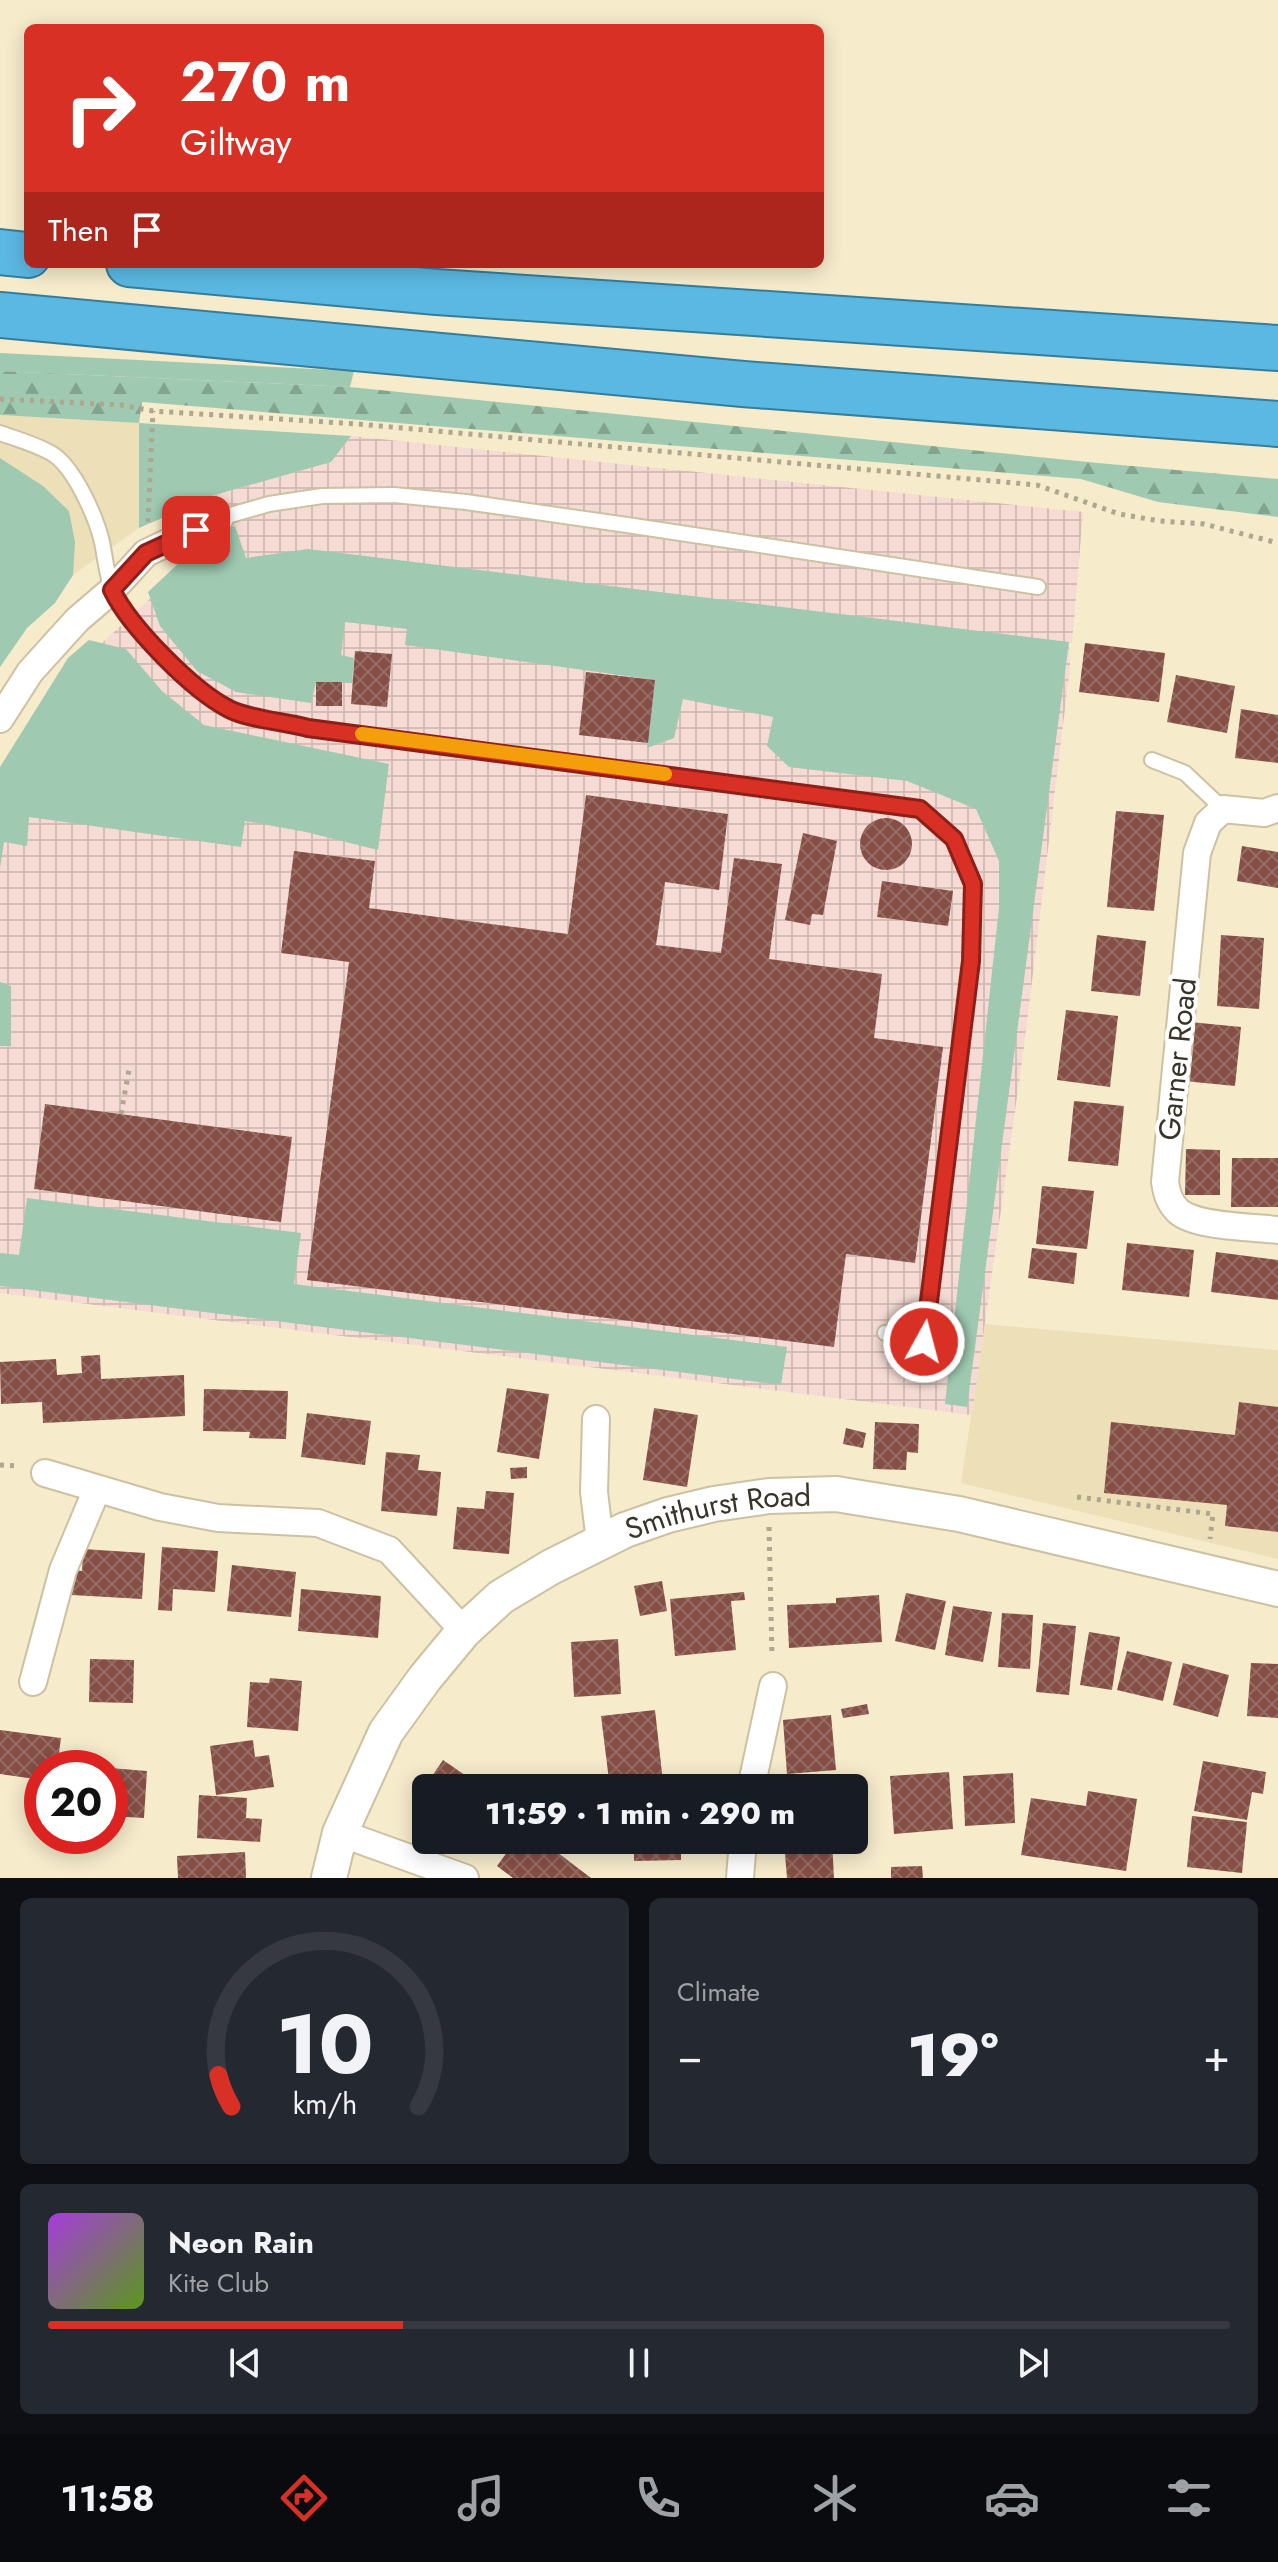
<!DOCTYPE html>
<meta charset="utf-8">
<style>
:root{--surface:#171b24;--page:#242831;--text:#f1f3f6;--muted:#9ea1a6;--line:#363941;--accent:#d93025}
body{margin:0;font-family:Jost,sans-serif;background:var(--page);color:var(--text);height:100vh;display:flex;flex-direction:column;font-size:30px;white-space:nowrap}
*{box-sizing:border-box;margin:0}
p{font-size:26px;color:var(--muted)}
.icon{flex:none;width:44px;height:44px;fill:none;stroke:currentColor;stroke-width:2;stroke-linecap:round;stroke-linejoin:round}
.map{position:relative;height:1878px;overflow:hidden}
.sheet{display:flex;flex-direction:column;gap:20px;padding:20px;background:#0d0f14;flex:1}
.sheet>*{flex:none}
.top-card{position:absolute;left:24px;top:24px;width:800px;height:244px;border-radius:12px;box-shadow:0 4px 20px #0003;background:#d93025;color:#fff;overflow:hidden}
.speed{position:absolute;left:24px;top:1750px;display:flex;gap:16px;font-size:40px;font-weight:700;text-align:center}
.speed>*{display:grid;place-content:center;width:104px;height:104px;border-radius:50%;background:var(--surface);box-shadow:0 4px 20px #0003;line-height:1}
.speed .limit{border:12px solid #d22;background:#fff;color:#111}
.pin{position:absolute;display:grid;place-items:center;width:68px;height:68px;color:#fff;margin:-34px;border-radius:16px;box-shadow:0 4px 12px #0006}
.me{position:absolute;width:88px;margin:-44px;rotate:7deg;stroke-linejoin:round;filter:drop-shadow(0 0 6px #0008)}
.turn{display:flex;align-items:center;gap:28px;height:168px;padding:0 24px;font-size:36px}
.turn .icon{width:104px;height:104px;stroke-width:2.5}
.turn b{display:block;font-size:56px;line-height:68px}
.then{display:flex;align-items:center;height:76px;padding:0 24px;background:#0003;gap:16px;font-size:30px}
.big{font-size:60px;font-weight:800;line-height:1.1}
.sheet .widget{flex:1;display:flex;flex-direction:column;justify-content:center;gap:12px;min-width:0;padding:0 28px;border-radius:12px;background:var(--page)}
.sheet .dial{align-items:center;gap:0}
.dial svg{height:208px;overflow:visible;fill:none;stroke:var(--line);stroke-width:7;stroke-linecap:round;text-anchor:middle}
.dial text{fill:var(--text);stroke:none}
.song{display:flex;align-items:center;gap:24px}
.cover{width:96px;height:96px;border-radius:12px;background:linear-gradient(135deg,hsl(280 70% 55%),hsl(90 70% 35%))}
.played{height:8px;border-radius:4px;background:linear-gradient(90deg,var(--accent) 30%,var(--line) 30%)}
.keys{display:flex;justify-content:space-around;direction:ltr}
.heat{display:flex;justify-content:space-between;align-items:center;font-size:44px;direction:ltr}
.sheet .tiles{flex:1;display:grid;gap:20px;grid-template-columns:1fr 1fr}
.widget:last-child{grid-column:span 2}
.trip{position:absolute;left:412px;top:1774px;width:456px;height:80px;border-radius:12px;background:var(--surface);box-shadow:0 4px 20px #0003;font-weight:800;line-height:80px;text-align:center}
.dock{display:flex;height:128px;justify-content:space-around;align-items:center;background:#090b0e;color:var(--muted)}
.dock .icon{width:56px;height:56px}
.dock .active{color:var(--accent)}
.dock b{font-size:36px;color:var(--text)}
.map>svg:first-child{display:block}
.built{fill:#ede0b9}
.industrial{fill:url(#industrial-grid)}
.grass{fill:#9fcab1}
.forest{fill:url(#forest-firs)}
.building{fill:url(#building-cross-hatch)}
.lines{fill:none;stroke-linecap:round;stroke-linejoin:round}
.service-casing{stroke:#ccc1a2;stroke-width:18}
.minor-casing{stroke:#ccc1a2;stroke-width:30}
.tertiary-casing{stroke:#ccc1a2;stroke-width:38}
.trunk-casing{stroke:#347e9c;stroke-width:48}
.path{stroke:#aea68e;stroke-width:5;stroke-dasharray:4 6;stroke-linecap:butt}
.service{stroke:#fff;stroke-width:14}
.minor{stroke:#fff;stroke-width:26}
.tertiary{stroke:#fff;stroke-width:34}
.trunk{stroke:#5bb8e2;stroke-width:44}
.route-casing{stroke:#8d1f18;stroke-width:20}
.route{stroke:#d93025;stroke-width:14}
.slow{stroke:#f59e0b;stroke-width:14}
.labels{text-anchor:middle;dominant-baseline:central;stroke-width:8;stroke-linejoin:round;paint-order:stroke}
.street-label{font-size:30px;fill:#383428;stroke:#fff}
</style>
<div class="map">
<svg width="1278" height="1878" viewBox="0 0 1278 1878">
<defs>
<pattern id="industrial-grid" width="8" height="8" patternUnits="userSpaceOnUse" patternTransform="scale(2)"><rect width="8" height="8" fill="#f5dbd4"/><path d="M0 4h8M4 0v8" fill="none" stroke="#d3bdb6"/></pattern>
<pattern id="forest-firs" width="22" height="20" patternUnits="userSpaceOnUse" patternTransform="scale(2)"><rect width="22" height="20" fill="#9fcab1"/><path d="M5 1l3.5 6h-7zM16 11l3.5 6h-7z" fill="#83a590"/></pattern>
<pattern id="building-cross-hatch" width="8" height="8" patternUnits="userSpaceOnUse" patternTransform="scale(2)"><rect width="8" height="8" fill="#864f46"/><path d="M0 0l8 8M0 8l8-8" fill="none" stroke="#956c64"/></pattern>
</defs>
<rect width="100%" height="100%" fill="#f6ebcb"/>
<path class="built" d="M0 415 139 423V528L73 575 55 603 27 628 0 667Z
M985 1324 1278 1350V1559L961 1483Z"/>
<path class="industrial" d="M351 436 1083 512 1072 643H1069L1070 667 1024 1047 972 1415 0 1293V794L59 683 155 594 237 565 215 495 330 462Z"/>
<path class="grass" d="M0 353 354 371 350 387 0 371Z
M139 423 351 436 331 462 215 495 139 528Z
M0 458 43 486 69 511 75 542 73 575 55 603 27 628 0 667Z
M235 526 246 558 308 549 1069 642 967 1407 945 1404 999 908V861L976 809 907 781 789 767 767 746 773 717 683 699 674 738 647 748 655 680 405 645 407 629 345 622 341 655 354 658 352 683 316 682 311 703 236 692 197 671 160 626 148 592 197 546Z
M89 640 126 649 162 691 204 725 389 764 378 850 306 832 245 821 241 847 29 817 27 846 4 842 0 868V767L68 658Z
M0 982 11 986V1046H0Z
M27 1198 301 1233 294 1284 787 1347 781 1385 0 1286V1253L19 1255Z"/>
<path class="forest" d="M0 371 350 387 1098 463 1278 479V517L1158 502 1081 479 142 402 139 423 0 415Z"/>
<path class="building" d="M1085 643 1165 653 1159 702 1079 692Z
M355 651 392 654 387 707 351 704Z
M586 672 655 680 648 743 579 735Z
M1176 675 1235 686 1227 733 1167 722Z
M316 682H342V706H316Z
M1241 709 1278 715V763L1235 758Z
M586 795 728 814 719 890 665 882 656 945 721 953 734 858 782 864 769 959 882 974 874 1038 943 1047 915 1263 846 1254 834 1347 307 1280 349 962 281 953 294 851 375 861 369 908 568 934Z
M1116 811 1164 815 1154 911 1107 907Z
M860 844a26 26 0 1 1 52 0a26 26 0 1 1-52 0Z
M803 833 837 841 823 915 812 914 810 925 785 920Z
M1242 846 1278 852V888L1237 881Z
M882 881 953 891 948 926 877 917Z
M1097 935 1146 941 1140 996 1091 991Z
M1221 935 1264 938 1259 1009 1217 1006Z
M1066 1010 1118 1016 1110 1087 1057 1080Z
M1190 1022 1241 1027 1235 1086 1184 1081Z
M1074 1101 1124 1106 1118 1166 1068 1161Z
M45 1104 292 1137 281 1222 34 1189Z
M1186 1149 1220 1150V1195H1185Z
M1232 1158H1278V1207H1231Z
M1042 1186 1094 1191 1087 1249 1036 1244Z
M1127 1243 1194 1250 1189 1297 1122 1290Z
M1032 1248 1077 1253 1074 1284 1028 1278Z
M1216 1252 1278 1260V1300L1211 1292Z
M100 1355 101 1379 184 1375 185 1416 43 1423 42 1402 1 1404 0 1362 56 1359 57 1375 82 1373 81 1356Z
M507 1388 549 1394 539 1459 497 1452Z
M204 1389 288 1391 286 1439 249 1438 250 1432 203 1431Z
M1239 1402 1278 1407V1532L1225 1526 1227 1505 1104 1493 1111 1422 1235 1435Z
M654 1408 698 1415 687 1487 643 1480Z
M307 1413 371 1421 365 1465 301 1457Z
M875 1422 919 1424 918 1453 907 1452 906 1470 873 1469Z
M846 1428 866 1433 863 1448 843 1444Z
M386 1452 420 1455 418 1470 441 1472 437 1516 381 1511Z
M527 1467V1478L511 1479 510 1468Z
M486 1491 514 1493 509 1554 453 1549 457 1507 484 1509Z
M162 1547 218 1551 215 1592 173 1589 172 1611 158 1610Z
M83 1549 145 1553 142 1599 72 1595 73 1570 82 1571Z
M232 1565 296 1572 291 1617 227 1611Z
M662 1581 667 1611 640 1616 634 1586Z
M301 1589 381 1596 378 1638 298 1631Z
M744 1592 745 1600 731 1601 736 1650 675 1656 670 1599Z
M906 1593 946 1601 935 1650 895 1641Z
M879 1595 882 1642 789 1648 787 1605 836 1603V1598Z
M953 1606 992 1612 983 1662 945 1655Z
M1002 1613 1033 1615 1030 1669 998 1667Z
M1043 1623 1076 1626 1069 1695 1036 1692Z
M1089 1632 1120 1637 1112 1690 1080 1685Z
M618 1639 621 1694 574 1697 571 1642Z
M1127 1651 1172 1662 1163 1701 1117 1690Z
M90 1659 134 1660 133 1703 89 1702Z
M1183 1663 1229 1675 1218 1717 1173 1705Z
M1251 1663 1278 1664V1718L1247 1716Z
M270 1678 302 1681 298 1731 247 1727 250 1682 269 1683Z
M867 1704 869 1714 843 1718 841 1709Z
M655 1710 663 1782 610 1788 601 1716Z
M831 1715 836 1770 787 1774 783 1720Z
M0 1730 61 1738 57 1768H42V1780L0 1774Z
M253 1740 255 1757 269 1755 274 1787 216 1795 210 1746Z
M443 1760 484 1788H426V1800L419 1795Z
M1203 1761 1266 1772 1263 1794 1252 1792 1247 1820 1194 1811Z
M110 1768 147 1771 144 1818 110 1816Z
M949 1772 953 1829 894 1834 890 1776Z
M1013 1773 1015 1823 965 1826 963 1776Z
M1088 1791 1137 1799 1126 1871 1021 1855 1031 1798 1086 1806Z
M199 1795 247 1798 246 1818 262 1819 260 1842 197 1838Z
M1192 1816 1247 1822 1242 1873 1187 1867Z
M516 1840H541L591 1878H513L497 1866Z
M634 1840H681V1860L634 1861Z
M816 1840H832L834 1878H787L784 1842Z
M245 1852 246 1878H178L177 1856Z
M922 1866 923 1878H891V1867Z"/>
<g class="lines">
<defs>
<path id="service" d="M0 433C17 439 35 444 51 453 74 466 96 517 102 542 106 563 108 587 120 606 135 631 204 699 231 710 252 719 285 721 308 728L920 809 954 839 973 884 971 961 924 1342 885 1333
M220 518 269 504 322 496 394 495 466 502 627 525 1038 587
M1152 760 1185 773 1223 809"/>
<path id="minor" d="M0 719 30 672 77 620 112 590 146 553 220 518
M1278 808 1264 813 1223 809 1208 823 1197 853 1165 1182C1167 1194 1169 1202 1178 1211 1195 1227 1254 1227 1278 1230
M596 1419 594 1492 600 1542
M45 1473 160 1507 218 1518 318 1523 389 1550 464 1631
M33 1682 63 1570 97 1489
M751 1788 773 1686
M340 1833 465 1878
M740 1878 743 1840"/>
<g id="tertiary">
<path id="s1" d="M329 1878 340 1833 386 1732 425 1678 464 1631 501 1597 551 1567 625 1530 668 1515 714 1504 769 1496 836 1494 959 1514 1278 1589"/>
</g>
<path id="trunk" d="M0 252 28 255
M129 264 437 292 1278 348
M0 315 743 384 1278 424"/>
</defs>
<use href="#service" class="service-casing"/>
<use href="#minor" class="minor-casing"/>
<use href="#tertiary" class="tertiary-casing"/>
<use href="#trunk" class="trunk-casing"/>
<path class="path" d="M0 399 121 405 153 411 358 424 1037 485 1119 514 1160 521 1204 524 1278 543
M148 522 153 411
M121 1114 129 1070
M0 1465 17 1466
M1077 1497 1213 1514 1210 1539
M769 1527 772 1657"/>
<use href="#service" class="service"/>
<use href="#minor" class="minor"/>
<use href="#tertiary" class="tertiary"/>
<use href="#trunk" class="trunk"/>
</g>
<g class="lines">
<defs>
<path id="route" d="M196 530 146 553 112 590C130 627 192 690 229 709 248 719 286 722 308 728L920 809 954 839 973 884 971 961 924 1342"/>
</defs>
<use href="#route" class="route-casing"/>
<use href="#route" class="route"/>
<path class="slow" d="M362 734 665 774"/>
</g>
<g class="labels">
<g class="street-label">
<text transform="translate(1177 1059) rotate(-84)">Garner Road</text>
<text stroke="none"><textPath href="#s1" startOffset="572">Smithurst Road</textPath></text>
</g>
</g>
</svg>
<div class="speed"><div class="limit">20</div></div>
<div class="pin" style="left:196px;top:530px;background:#d93025"><svg class="icon" aria-label="arrive" viewBox="0 0 24 24"><path d="M6 21V4h12l-3 4 3 4H6"/></svg></div>
<svg class="me" style="left:924px;top:1342px" viewBox="-20 -20 40 40"><circle r="17" fill="#d93025" stroke="#fff" stroke-width="3"/><path d="M0-11L8 9 0 5-8 9z" fill="#fff"/></svg>
<div class="trip">11:59 · 1 min · 290 m</div>
<div class="top-card">
<div class="turn"><svg class="icon" aria-label="right" viewBox="0 0 24 24"><path d="M7 20v-9h11M14 6l5 5-5 5"/></svg><div><b>270 m</b>Giltway</div></div>
<div class="then">Then<svg class="icon" aria-label="arrive" viewBox="0 0 24 24"><path d="M6 21V4h12l-3 4 3 4H6"/></svg></div>
</div>
</div>
<section class="sheet">
<div class="tiles">
<div class="widget dial"><svg viewBox="0 0 100 80">
<path d="M14 69A42 42 0 1 1 86 69"/>
<path d="M14 69A42 42 0 0 1 9 57" stroke="#d93025"/>
<text x="50" y="56" font-size="32" font-weight="700">10</text>
<text x="50" y="72" font-size="11">km/h</text>
</svg></div>
<div class="widget"><p>Climate</p>
<div class="heat"><a>−</a><b class="big">19°</b><a>+</a></div>
</div>
<div class="widget">
<div class="song"><i class="cover"></i><div><b>Neon Rain</b><p>Kite Club</p></div></div>
<div class="played"></div>
<div class="keys"><svg class="icon" aria-label="previous" viewBox="0 0 24 24"><path d="M18 5L8 12l10 7zM5 5v14"/></svg><svg class="icon" aria-label="pause" viewBox="0 0 24 24"><path d="M8 5v14M16 5v14"/></svg><svg class="icon" aria-label="next" viewBox="0 0 24 24"><path d="M6 5l10 7-10 7zM19 5v14"/></svg></div>
</div>
</div>
</section>
<nav class="dock">
<b>11:58</b>
<svg class="icon active" aria-label="directions" viewBox="0 0 24 24"><path d="M12 3l9 9-9 9-9-9zM9 14v-3h6M13 9l2 2-2 2"/></svg>
<svg class="icon" aria-label="music" viewBox="0 0 24 24"><path d="M9 18V5l10-2v13"/><circle cx="6" cy="18" r="3"/><circle cx="16" cy="16" r="3"/></svg>
<svg class="icon" aria-label="phone" viewBox="0 0 24 24"><path d="M5 4h4l2 5-3 2q2 4 5 5l2-3 5 2v4C11 20 4 13 5 4z"/></svg>
<svg class="icon" aria-label="climate" viewBox="0 0 24 24"><path d="M12 3v18M4 7l16 10M4 17L20 7"/></svg>
<svg class="icon" aria-label="car" viewBox="0 0 24 24"><path d="M5 17H2v-5l4-1 3-4h7l3 4 3 1v5h-3M9 17h6M6 11h13"/><circle cx="7" cy="17" r="2"/><circle cx="17" cy="17" r="2"/></svg>
<svg class="icon" aria-label="filters" viewBox="0 0 24 24"><path d="M4 7h16M4 17h16"/><circle cx="9" cy="7" r="2"/><circle cx="15" cy="17" r="2"/></svg>
</nav>
